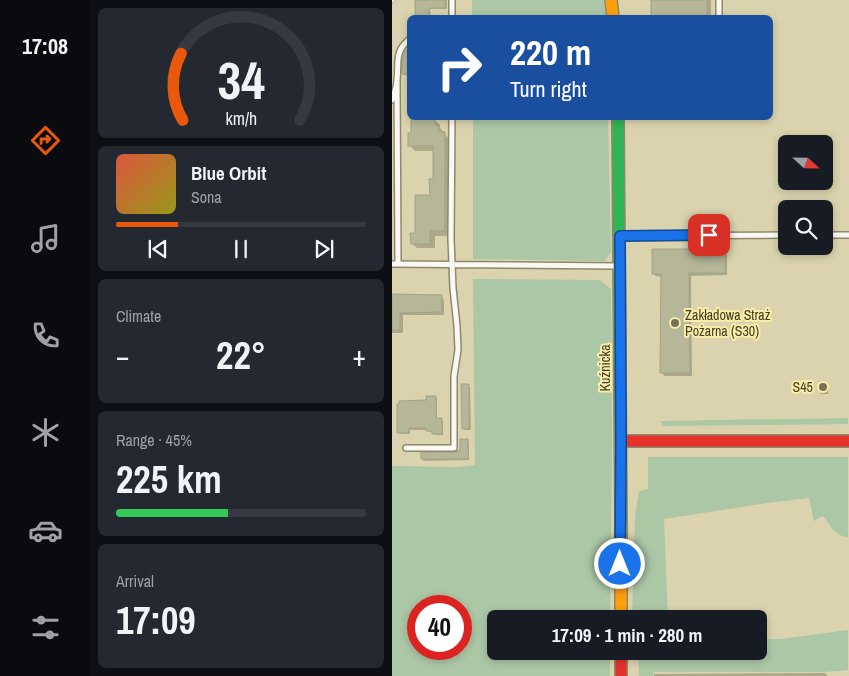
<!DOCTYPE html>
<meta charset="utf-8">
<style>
:root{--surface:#171b24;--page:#242831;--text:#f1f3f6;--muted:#9ea1a6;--line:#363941;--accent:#ea580c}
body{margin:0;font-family:"Archivo Narrow",sans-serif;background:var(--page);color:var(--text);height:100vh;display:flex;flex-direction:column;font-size:19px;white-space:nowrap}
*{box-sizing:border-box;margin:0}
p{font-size:16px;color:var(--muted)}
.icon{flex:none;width:28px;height:28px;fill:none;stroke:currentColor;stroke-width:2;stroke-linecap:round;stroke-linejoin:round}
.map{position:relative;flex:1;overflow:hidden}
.drawer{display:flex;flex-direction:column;gap:8px;padding:8px;background:#0d0f14;width:302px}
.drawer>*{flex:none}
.guide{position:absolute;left:15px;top:15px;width:366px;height:105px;border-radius:8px;box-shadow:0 2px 8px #0003;background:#1a4fa0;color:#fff;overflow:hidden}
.needle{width:32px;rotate:112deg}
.controls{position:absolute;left:386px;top:135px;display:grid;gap:10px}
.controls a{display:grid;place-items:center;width:55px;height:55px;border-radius:8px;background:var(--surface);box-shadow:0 2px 8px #0003;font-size:25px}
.speed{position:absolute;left:15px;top:595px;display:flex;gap:10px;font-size:25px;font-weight:700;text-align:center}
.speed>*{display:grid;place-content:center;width:65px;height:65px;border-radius:50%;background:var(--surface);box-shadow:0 2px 8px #0003;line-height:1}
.speed .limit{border:8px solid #d22;background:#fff;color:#111}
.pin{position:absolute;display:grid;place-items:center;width:42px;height:42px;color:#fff;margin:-21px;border-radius:10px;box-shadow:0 2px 8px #0006}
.me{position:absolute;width:55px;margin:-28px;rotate:0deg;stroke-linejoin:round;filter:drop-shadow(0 0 4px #0008)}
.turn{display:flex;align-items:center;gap:18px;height:105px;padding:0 20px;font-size:22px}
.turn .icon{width:65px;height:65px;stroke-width:2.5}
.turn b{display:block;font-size:35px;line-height:42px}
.big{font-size:38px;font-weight:700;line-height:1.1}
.drawer .tile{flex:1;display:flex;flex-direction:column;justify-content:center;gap:8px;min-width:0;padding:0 18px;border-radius:8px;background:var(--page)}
.drawer .dial{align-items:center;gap:0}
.dial svg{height:130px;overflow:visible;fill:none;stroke:var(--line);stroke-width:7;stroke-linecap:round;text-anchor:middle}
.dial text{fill:var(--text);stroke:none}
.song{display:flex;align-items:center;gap:15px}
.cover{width:60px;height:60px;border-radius:8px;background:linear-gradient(135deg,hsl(10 70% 55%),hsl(60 70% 35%))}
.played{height:5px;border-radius:2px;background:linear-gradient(90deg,var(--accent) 25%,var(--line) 25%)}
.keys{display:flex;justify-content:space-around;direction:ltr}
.heat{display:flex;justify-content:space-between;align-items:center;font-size:28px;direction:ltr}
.charge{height:8px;border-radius:4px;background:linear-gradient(90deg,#34c759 45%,var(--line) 0)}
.trip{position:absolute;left:95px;top:610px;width:280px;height:50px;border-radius:8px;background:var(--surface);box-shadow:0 2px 8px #0003;font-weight:700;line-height:50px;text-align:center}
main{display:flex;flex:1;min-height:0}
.dock{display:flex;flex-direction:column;width:90px;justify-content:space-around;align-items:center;background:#090b0e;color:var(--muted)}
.dock .icon{width:35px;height:35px}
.dock .active{color:var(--accent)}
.dock b{font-size:22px;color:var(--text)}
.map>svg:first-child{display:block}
.green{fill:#abc7a5;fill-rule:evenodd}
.shadow{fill:#0003}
.building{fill:#b6b699;stroke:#a2a385}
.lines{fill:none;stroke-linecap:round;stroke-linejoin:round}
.lane-casing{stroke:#8f896b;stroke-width:8}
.fast-casing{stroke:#8f896b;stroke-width:14}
.slow-casing{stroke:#8f896b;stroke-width:14}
.jam-casing{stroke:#8f896b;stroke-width:14}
.lane{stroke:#f9f8f3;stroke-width:5}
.fast{stroke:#30b455;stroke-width:11}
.slow{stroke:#ff9f0a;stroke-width:11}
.jam{stroke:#e5322d;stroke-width:11}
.rail-casing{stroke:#c2c1b7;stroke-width:5}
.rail{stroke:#f9eda9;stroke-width:3;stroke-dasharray:9;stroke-linecap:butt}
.route-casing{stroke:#114b97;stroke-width:12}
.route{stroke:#1a73e8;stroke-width:9}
.poi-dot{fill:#777253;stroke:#f9eda9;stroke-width:2}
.labels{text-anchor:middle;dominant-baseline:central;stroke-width:4;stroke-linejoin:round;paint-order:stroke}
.poi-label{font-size:14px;fill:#423e22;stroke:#f9eda9;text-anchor:start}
.street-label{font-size:14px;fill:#423e22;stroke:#f9eda9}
</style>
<main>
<nav class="dock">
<b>17:08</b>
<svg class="icon active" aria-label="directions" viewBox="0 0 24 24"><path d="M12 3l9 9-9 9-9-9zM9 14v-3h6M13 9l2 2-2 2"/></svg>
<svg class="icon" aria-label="music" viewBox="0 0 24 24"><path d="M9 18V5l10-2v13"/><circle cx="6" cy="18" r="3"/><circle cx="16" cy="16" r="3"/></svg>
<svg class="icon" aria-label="phone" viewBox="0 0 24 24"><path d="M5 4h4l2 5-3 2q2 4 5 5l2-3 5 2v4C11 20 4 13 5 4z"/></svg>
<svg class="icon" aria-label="climate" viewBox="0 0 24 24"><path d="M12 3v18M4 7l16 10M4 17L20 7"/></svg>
<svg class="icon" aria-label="car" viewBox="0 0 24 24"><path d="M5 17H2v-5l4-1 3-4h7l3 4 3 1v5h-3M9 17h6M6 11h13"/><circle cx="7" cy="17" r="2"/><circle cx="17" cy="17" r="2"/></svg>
<svg class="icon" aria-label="filters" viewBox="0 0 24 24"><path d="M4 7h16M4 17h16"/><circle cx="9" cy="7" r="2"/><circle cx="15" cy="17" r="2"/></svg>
</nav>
<section class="drawer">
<div class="tile dial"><svg viewBox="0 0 100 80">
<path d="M14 69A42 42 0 1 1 86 69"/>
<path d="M14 69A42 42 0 0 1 13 28" stroke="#ea580c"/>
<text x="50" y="56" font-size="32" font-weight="700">34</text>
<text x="50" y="72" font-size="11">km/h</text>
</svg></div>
<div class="tile">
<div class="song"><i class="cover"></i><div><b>Blue Orbit</b><p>Sona</p></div></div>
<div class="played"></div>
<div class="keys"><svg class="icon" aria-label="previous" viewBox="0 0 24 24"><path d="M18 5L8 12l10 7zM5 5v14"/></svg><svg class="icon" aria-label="pause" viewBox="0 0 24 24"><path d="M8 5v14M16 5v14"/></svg><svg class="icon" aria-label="next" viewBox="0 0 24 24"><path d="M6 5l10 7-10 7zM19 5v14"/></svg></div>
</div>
<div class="tile"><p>Climate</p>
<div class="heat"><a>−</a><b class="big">22°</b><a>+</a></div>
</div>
<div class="tile"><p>Range · 45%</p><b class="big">225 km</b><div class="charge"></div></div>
<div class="tile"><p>Arrival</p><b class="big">17:09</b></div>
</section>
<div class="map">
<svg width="457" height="676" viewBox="0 0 457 676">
<rect width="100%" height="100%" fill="#dad3ae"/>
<path class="green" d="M80 0H212L214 17H80Z
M81 118H216L219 252 213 261 81 259Z
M81 279 208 280 219 289 220 450 218 619H104V651H218V676H0V466L63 467 83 465ZM26 606H69V649H26Z
M456 418V424L271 426 269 421Z
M256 457H456V537C444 537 438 525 431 516L422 521 417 498 375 503 272 519 276 619H240L243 516 247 491 256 489Z
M456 630V670L433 672H262L261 676H248L247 675 246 651H366V639H389Z"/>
<path class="shadow" d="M24 0H55V9H38L39 18H25L24 16Z
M261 0H319V18H261Z
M43 120 48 125V128L52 132V134L58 139 57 236H43V248H25L20 243 39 197 42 180V151H23L18 146Z
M332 251 335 254V275L299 276 300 376H273L270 373 271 277 264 276 261 274Z
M0 295 49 296 52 300V315H11V333H0Z
M428 383H434L436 385V394H429L428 392Z
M76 386 78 387 79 430H73L71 428Z
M43 397 45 399V420L49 419 51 421V435H43L41 432H37L35 430H18V434H8L6 432 35 402Z
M75 440 77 442V460L32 461 30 459 69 452Z
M433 673 436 676H262V674Z"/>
<path class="building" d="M23 0H53V8H37V17H23Z
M259 0H315V18H259Z
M18 45V75L10 74V62L13 52Z
M19 118H43V125H47V132H53V227H52V231H38V244H19L18 233H23V195H38L37 179H41V146H16V133H19Z
M260 249H333V273H297L298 373H268L269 274H260Z
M0 294 50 295V312L8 313V330H0Z
M69 384H77V429H70Z
M34 396H44V418H50V434H40V431H34V428H17V433H5V404H7V401L34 400Z
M68 439H76V459H29V452H62L68 451Z"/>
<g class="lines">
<defs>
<path id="lane" d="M327 0V18
M60 18V0
M5 81 6 264
M0 100C2 94 5 86 5 80 7 63 2 51 18 39
M432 235H457
M228 236 395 235
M0 264 227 266
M14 448H62V376L66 350 65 326 61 288 59 239 60 118"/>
<path id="fast" d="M226 118 229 525"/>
<path id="slow" d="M219 0 221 18
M229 525V619"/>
<path id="jam" d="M229 441H457
M229 651V676"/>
</defs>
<use href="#lane" class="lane-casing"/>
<use href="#fast" class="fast-casing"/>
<use href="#slow" class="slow-casing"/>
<use href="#jam" class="jam-casing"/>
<use href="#lane" class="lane"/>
<use href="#fast" class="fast"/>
<use href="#slow" class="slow"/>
<use href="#jam" class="jam"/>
<defs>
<path id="rail" d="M0 2 1 0"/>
</defs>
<use href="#rail" class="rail-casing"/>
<use href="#rail" class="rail"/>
</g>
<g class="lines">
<defs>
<path id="route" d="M228 564 229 441 228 236 317 235"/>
</defs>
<use href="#route" class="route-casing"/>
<use href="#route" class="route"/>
</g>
<g class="poi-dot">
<circle cx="283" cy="323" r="5"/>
<circle cx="431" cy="387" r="5"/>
</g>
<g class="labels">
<g class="poi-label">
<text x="293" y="315">Zakładowa Straż<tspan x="293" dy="16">Pożarna (S30)</tspan></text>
<text x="421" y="387" text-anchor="end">S45</text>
</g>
<g class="street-label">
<text transform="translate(213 368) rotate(-90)">Kuźnicka</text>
</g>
</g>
</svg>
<div class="controls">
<a><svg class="needle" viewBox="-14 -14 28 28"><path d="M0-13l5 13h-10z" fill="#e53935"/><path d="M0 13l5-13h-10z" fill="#9ea1a6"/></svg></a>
<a><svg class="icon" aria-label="search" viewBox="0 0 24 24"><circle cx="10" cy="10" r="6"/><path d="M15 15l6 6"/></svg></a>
</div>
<div class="speed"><div class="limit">40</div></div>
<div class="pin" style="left:317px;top:235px;background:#d93025"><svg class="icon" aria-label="arrive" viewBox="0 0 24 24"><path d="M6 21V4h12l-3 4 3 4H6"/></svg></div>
<svg class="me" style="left:228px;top:564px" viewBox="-20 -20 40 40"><circle r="17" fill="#1a73e8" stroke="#fff" stroke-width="3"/><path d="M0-11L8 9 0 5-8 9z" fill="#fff"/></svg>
<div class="trip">17:09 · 1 min · 280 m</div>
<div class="guide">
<div class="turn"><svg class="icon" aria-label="right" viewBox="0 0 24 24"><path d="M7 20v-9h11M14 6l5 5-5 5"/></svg><div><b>220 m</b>Turn right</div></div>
</div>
</div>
</main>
